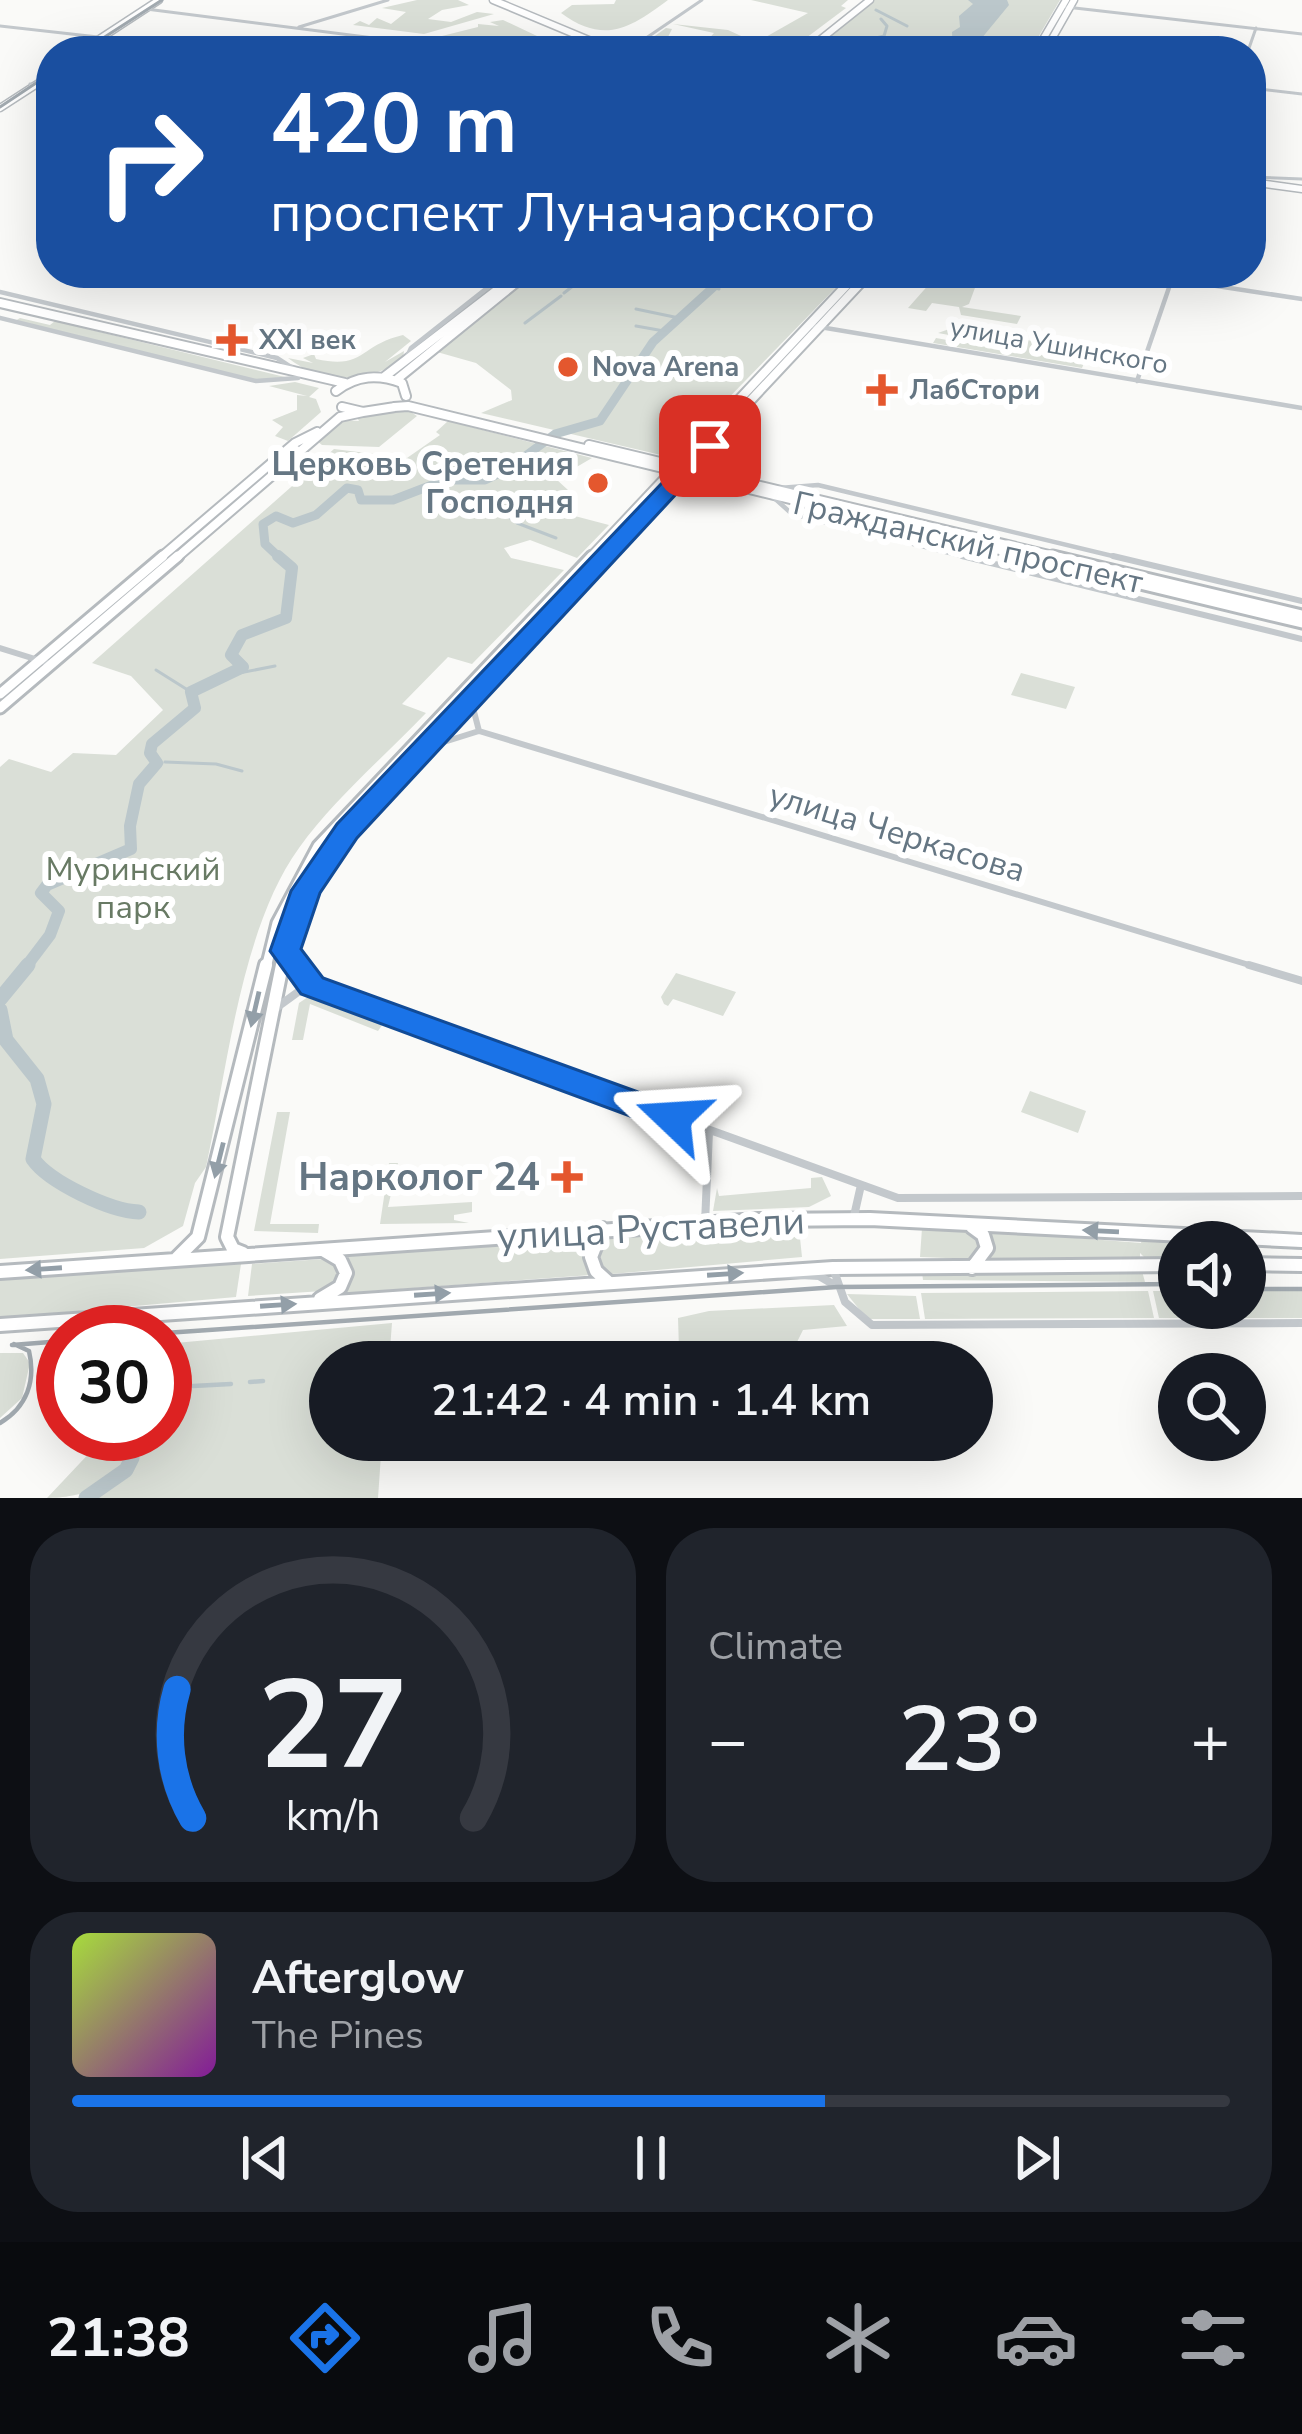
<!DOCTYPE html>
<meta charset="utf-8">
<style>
:root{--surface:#171b24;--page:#20242c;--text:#f1f3f6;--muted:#9ea1a6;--line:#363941;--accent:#1a73e8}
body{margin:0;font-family:"Nunito Sans",sans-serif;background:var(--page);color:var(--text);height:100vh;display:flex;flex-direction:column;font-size:45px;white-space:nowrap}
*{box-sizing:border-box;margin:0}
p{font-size:39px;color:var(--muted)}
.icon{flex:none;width:66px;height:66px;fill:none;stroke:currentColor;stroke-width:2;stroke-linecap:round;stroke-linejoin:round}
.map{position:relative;height:1498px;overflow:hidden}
.drawer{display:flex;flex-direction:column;gap:30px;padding:30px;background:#0d0f14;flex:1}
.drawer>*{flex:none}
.guide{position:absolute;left:36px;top:36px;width:1230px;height:252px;border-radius:48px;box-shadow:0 12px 48px #0002;background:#1a4fa0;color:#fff;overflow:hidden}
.tools{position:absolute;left:1158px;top:1221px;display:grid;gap:24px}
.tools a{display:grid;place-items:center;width:108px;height:108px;border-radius:50%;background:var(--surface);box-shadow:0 12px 48px #0002;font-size:60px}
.speed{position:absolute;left:36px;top:1305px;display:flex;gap:24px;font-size:60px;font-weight:700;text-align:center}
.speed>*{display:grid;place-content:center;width:156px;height:156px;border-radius:50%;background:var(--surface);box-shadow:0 12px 48px #0002;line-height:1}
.speed .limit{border:18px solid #d22;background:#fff;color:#111}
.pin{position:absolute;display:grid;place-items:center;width:102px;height:102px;color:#fff;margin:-51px;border-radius:24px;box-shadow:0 6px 18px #0006}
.me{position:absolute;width:132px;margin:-66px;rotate:290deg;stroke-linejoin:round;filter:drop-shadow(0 0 9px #0008)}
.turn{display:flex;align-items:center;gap:42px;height:252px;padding:0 36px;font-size:54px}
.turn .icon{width:156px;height:156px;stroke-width:2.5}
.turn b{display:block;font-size:84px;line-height:102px}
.big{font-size:90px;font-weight:600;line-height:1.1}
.drawer .card{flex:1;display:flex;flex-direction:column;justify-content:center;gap:18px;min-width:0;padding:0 42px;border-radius:48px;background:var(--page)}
.drawer .dial{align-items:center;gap:0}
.dial svg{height:312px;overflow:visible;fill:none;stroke:var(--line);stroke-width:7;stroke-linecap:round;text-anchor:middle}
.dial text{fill:var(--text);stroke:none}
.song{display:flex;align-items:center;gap:36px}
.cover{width:144px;height:144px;border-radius:18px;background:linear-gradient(135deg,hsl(80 70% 55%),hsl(290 70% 35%))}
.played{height:12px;border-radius:6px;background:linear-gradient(90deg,var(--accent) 65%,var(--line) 65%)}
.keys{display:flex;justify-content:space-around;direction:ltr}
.heat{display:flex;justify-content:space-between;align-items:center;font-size:66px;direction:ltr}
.drawer .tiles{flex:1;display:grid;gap:30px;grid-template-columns:1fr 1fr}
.card:last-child{grid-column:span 2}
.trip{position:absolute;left:309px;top:1341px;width:684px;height:120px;border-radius:60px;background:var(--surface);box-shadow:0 12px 48px #0002;font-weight:600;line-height:120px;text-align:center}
.tabs{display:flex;height:192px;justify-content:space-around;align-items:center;background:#090b0e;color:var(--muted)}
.tabs .icon{width:84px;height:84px}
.tabs .on{color:var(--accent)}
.tabs b{font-size:54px;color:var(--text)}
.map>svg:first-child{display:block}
.green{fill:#dadfd7}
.water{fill:#bbc7cb}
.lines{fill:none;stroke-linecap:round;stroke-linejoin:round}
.stream-far1{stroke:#bbc7cb;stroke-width:3}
.stream{stroke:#bbc7cb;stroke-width:4.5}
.river-far2{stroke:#bbc7cb;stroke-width:9}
.river-far1{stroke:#bbc7cb;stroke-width:12}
.river{stroke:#bbc7cb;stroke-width:15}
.major-far3-casing{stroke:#b5babe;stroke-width:9}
.major-far2-casing{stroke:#b5babe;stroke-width:12}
.major-far1-casing{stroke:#b5babe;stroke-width:15}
.major-casing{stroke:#b5babe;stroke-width:18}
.minor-far3{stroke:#c3c8cc;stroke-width:3}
.minor-far2{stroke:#c3c8cc;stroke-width:4.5}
.minor-far1{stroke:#c3c8cc;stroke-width:6}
.minor{stroke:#c3c8cc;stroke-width:8}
.major-far3{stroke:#fff;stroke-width:6}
.major-far2{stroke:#fff;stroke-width:8}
.major-far1{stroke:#fff;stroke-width:9}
.major{stroke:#fff;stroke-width:12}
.tram-far1{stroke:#a2aab0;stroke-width:3}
.tram{stroke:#a2aab0;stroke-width:4.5}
.oneway{fill:#939fa8}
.route{fill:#1a73e8;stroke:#114b97;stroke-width:3}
.poi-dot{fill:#e4572e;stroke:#fff;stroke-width:4.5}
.labels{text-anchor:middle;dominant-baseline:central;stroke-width:12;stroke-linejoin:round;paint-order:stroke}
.far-poi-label{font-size:27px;font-weight:bold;fill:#657683;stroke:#fff;text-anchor:start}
.far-street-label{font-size:27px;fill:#657683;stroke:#fff}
.poi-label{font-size:33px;font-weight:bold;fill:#657683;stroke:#fff;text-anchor:end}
.street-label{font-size:33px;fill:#657683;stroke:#fff}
.park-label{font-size:33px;fill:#687a64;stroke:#fff}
.near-poi-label{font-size:39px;font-weight:bold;fill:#657683;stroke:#fff;text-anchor:end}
.near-street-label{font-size:39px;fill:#657683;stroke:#fff}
</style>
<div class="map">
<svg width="1302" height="1498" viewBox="0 0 1302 1498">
<rect width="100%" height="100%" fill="#fafaf8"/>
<path class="green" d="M417 0H458L469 5 442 10 428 19 451 22 477 12 494 14 424 34 353 25 360 21 369 25 377 18 391 24 406 12 382 8Z
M616 0H668C630 28 605 45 561 13L572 5 614 4Z
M751 0H848L841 6 846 8 798 44 776 40 765 50 740 51 749 45 742 42 733 51H634L666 28 672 29 668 37 705 43 714 33 673 24 728 30 765 47 772 41 764 38 808 13Z
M874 0H1060L1030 51H811Z
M503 20 556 45 506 51 468 46 462 39 448 41 456 46 426 40 478 27V24L499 26 490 22Z
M534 273H850L675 453 661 455 481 413 512 400 511 390 476 363 437 352Z
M939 273 979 277 969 304 962 307 1021 316 1017 324 961 315 959 307 932 303 926 311 908 308Z
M20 318 50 325 55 321 285 377 257 380 15 321Z
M952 328 1051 344 1059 340 1084 345 1089 351 1082 368 933 343 936 338 947 340 949 335 938 333Z
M403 335 411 341 385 362 404 351 403 358C371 384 320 384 288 358L313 363 303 358 314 354 316 359C365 370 359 345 403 335Z
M295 382 319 388 309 397 316 399 321 412 288 441 275 436 283 427 272 420 297 410V395L307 396 269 386Z
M403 407 417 416 379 447 322 445 317 441 343 420 359 421 356 416Z
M448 421 592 458 556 479 568 490 549 502 548 509 609 525 577 558 530 540 504 548 511 558 564 570 472 664 448 657 402 704 426 713C384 757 334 799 299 848 241 928 227 1070 206 1167L195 1183 183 1226 144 1248 0 1259V767L9 759 51 772 73 753 116 755 163 710 131 676 92 663 334 449 407 458 440 435 436 432Z
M1021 673 1075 687 1066 709 1011 695Z
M676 973 736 992 723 1016 673 999 668 1006 664 1004 661 997Z
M314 993 387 1018 378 1031 310 1004 303 1040H292L299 1003Z
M1030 1091 1086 1111 1078 1133 1021 1112Z
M277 1112H290L270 1224H319L318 1233 254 1231Z
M389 1163H398L388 1207 472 1202V1212L454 1215V1220L469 1223 380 1224Z
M822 1177 831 1196 809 1207 713 1211 717 1188 719 1196 811 1188V1178Z
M746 1227 800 1238 802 1257 612 1274 596 1262 600 1243 618 1235Z
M922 1228 968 1230 978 1236 982 1246 972 1259 920 1257Z
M988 1231 1141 1243 1142 1239 1195 1242H1179V1258H1145L1140 1253V1258L990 1259 993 1245Z
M592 1237 584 1253 591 1275 346 1293 354 1273 347 1254Z
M324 1259 336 1263 341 1272 339 1281 323 1291 248 1296 252 1264Z
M241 1264 236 1297 0 1318V1278Z
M1142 1271 1145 1282 923 1280 922 1272Z
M1148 1291 1154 1318 925 1319 921 1293Z
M1153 1291H1179V1308H1245V1291H1302V1318H1159Z
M847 1294 916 1296 920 1319H867Z
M834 1305 847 1326 803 1330 796 1344 679 1349 678 1318 709 1311Z
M392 1323 389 1362H330V1440H382L378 1498H86L126 1469 132 1458 126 1434H165V1344Z
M0 1353H23L30 1363 22 1398 0 1418Z
M96 1434H123L130 1446C126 1486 79 1498 47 1498L96 1446Z"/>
<path class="water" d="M968 0H1007L1009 5 981 39 990 51H953L952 32 960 27 959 16 973 4Z"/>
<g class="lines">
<path class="stream-far1" d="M876 10 907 26
M848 45 884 36 887 26 881 19
M846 47 850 51
M684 281 702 285
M709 286 719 289
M564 293 578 282
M636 309 679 318
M525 323 561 296
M636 326 664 331
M481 496 517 523 556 538
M156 670 191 692
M234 674 275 666
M165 762 216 764 242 771
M157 763H162"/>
<path class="stream" d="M320 1377 330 1367
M250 1382 263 1381
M193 1386 231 1384"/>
<path class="river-far2" d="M281 559 265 544 263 524 276 516 293 523 316 515 347 488 358 490 361 500H393L445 480H485L507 470 555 434 600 421 653 342 729 273"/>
<path class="river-far1" d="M25 968 50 935 59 911 41 893 47 885 131 849 130 826 139 784 157 763 150 753 152 744 195 708 191 692 243 667 231 655 242 635 286 618 292 568 278 556"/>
<path class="river" d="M0 999 28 965
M0 1010 6 1040 37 1079 44 1104 33 1159C49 1182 110 1211 139 1212
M86 1498 126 1470 132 1458 126 1434"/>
<defs>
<path id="major-far3" d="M493 0 615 51
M81 51 159 0
M806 51 870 0
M1036 51 1066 0
M1045 51 1074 0
M0 108 51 75
M1251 182 1302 189"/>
<path id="major-far2" d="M0 303 345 383
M384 377 505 284
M396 380 528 273
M336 391C357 375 378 374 402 383L406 396
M342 407 363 412 395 407
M394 407 408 406 1037 559
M589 445 1066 559
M159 559 295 443 317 432
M175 559 340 417 363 412
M589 559 858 273
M602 559 870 273"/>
<path id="major-far1" d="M1024 556 1302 623
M1053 556 1302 615
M0 694 163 556
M0 708 178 556
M266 968 277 923 318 846 592 556
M282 968 302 903 347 831 605 556"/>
<path id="major" d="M972 1227 983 1235 987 1248 972 1268
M602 1229 591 1257 596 1271 607 1281
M243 1253 233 1249 227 1237 282 965
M177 1258 198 1237 266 965
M1245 1264 1302 1265
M0 1272 758 1220 870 1219 1302 1241
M320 1299 340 1287 346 1273 340 1260 323 1250
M0 1325 833 1268 1179 1265"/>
</defs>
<use href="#major-far3" class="major-far3-casing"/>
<use href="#major-far2" class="major-far2-casing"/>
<use href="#major-far1" class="major-far1-casing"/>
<use href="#major" class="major-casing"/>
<path class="minor-far3" d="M1066 7 1302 34
M146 9 476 51
M0 26 107 38
M299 27 388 0
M627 51 702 0
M1248 51 1256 28
M30 84 51 86
M1251 88 1302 94
M1251 177 1302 179"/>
<path class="minor-far2" d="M1171 279 1302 299
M0 292 277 358 297 371
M0 318 256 381 298 378
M808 325 1302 408
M406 359 411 348 506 273
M1137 381 1174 273
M779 488 818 485 1125 559
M772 496 792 514 974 559"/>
<path class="minor-far1" d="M962 556 1302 639
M1113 556 1302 601
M0 648 51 664
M471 700 479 731
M428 747 479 731 1259 968
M287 953 298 968"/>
<path class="minor" d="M296 965 312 986 898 1198 1302 1196
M1249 965 1302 981
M276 1008 309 984
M854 1216 861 1185
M705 1223 709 1132
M833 1268 845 1302 872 1325 1302 1323
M781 1274 819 1276 831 1283"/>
<use href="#major-far3" class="major-far3"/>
<use href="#major-far2" class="major-far2"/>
<use href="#major-far1" class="major-far1"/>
<use href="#major" class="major"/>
<path class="tram-far1" d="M83 51 162 0
M0 107 51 73"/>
<path class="tram" d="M1245 1289H1302
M165 1333 837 1287 1179 1284
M12 1345 63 1341
M0 1423C27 1407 36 1381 29 1351L14 1344"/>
</g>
<defs><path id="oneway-solid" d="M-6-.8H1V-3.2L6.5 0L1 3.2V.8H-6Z" transform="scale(3)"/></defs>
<g class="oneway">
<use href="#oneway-solid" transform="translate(255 1009) rotate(103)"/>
<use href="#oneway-solid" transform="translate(219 1160) rotate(104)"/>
<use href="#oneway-solid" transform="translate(1101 1231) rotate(-177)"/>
<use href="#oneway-solid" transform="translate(44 1269) rotate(176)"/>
<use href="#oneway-solid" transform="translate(725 1274) rotate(-4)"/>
<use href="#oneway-solid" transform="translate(432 1294) rotate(-4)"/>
<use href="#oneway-solid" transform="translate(278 1305) rotate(-4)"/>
</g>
<path class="route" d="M710 439 720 446 717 450 357 838 320 893 301 949 323 978 685 1109 689 1118 685 1128 673 1132 301 994 270 951 291 891 337 824 702 441Z"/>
<g class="poi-dot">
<path d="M226 322h12v12h12v12h-12v12h-12v-12h-12v-12h12z"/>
<circle cx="568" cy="367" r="12"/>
<path d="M876 372h12v12h12v12h-12v12h-12v-12h-12v-12h12z"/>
<circle cx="598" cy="483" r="12"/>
<path d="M561 1159h12v12h12v12h-12v12h-12v-12h-12v-12h12z"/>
</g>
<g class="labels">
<g class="far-poi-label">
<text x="259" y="340">XXI век</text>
<text x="592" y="367">Nova Arena</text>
<text x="909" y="390">ЛабСтори</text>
</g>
<g class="far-street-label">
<text transform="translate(1059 346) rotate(10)">улица Ушинского</text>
</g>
<g class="poi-label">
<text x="574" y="464">Церковь Сретения<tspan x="574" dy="38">Господня</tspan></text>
</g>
<g class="street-label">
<text transform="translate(968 543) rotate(13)">Гражданский проспект</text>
<text transform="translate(897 833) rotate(17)">улица Черкасова</text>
</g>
<g class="park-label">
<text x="133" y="869">Муринский<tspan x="133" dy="38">парк</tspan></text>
</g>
<g class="near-poi-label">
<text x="540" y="1177">Нарколог 24</text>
</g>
<g class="near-street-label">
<text transform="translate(651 1229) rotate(-3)">улица Руставели</text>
</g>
</g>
</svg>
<div class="tools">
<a><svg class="icon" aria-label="sound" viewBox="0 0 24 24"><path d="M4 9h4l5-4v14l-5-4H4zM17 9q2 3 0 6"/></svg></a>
<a><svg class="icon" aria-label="search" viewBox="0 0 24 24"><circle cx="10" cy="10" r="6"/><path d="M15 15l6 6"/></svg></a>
</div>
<div class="speed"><div class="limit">30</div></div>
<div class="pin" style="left:710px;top:446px;background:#d93025"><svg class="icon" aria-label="arrive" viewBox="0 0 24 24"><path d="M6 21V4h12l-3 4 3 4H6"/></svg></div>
<svg class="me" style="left:673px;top:1118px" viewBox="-20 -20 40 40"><path d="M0-17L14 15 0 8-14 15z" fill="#1a73e8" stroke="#fff" stroke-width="4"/></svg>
<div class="trip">21:42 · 4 min · 1.4 km</div>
<div class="guide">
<div class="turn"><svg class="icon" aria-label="right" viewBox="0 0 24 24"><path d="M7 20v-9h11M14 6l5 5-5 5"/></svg><div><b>420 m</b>проспект Луначарского</div></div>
</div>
</div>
<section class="drawer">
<div class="tiles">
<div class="card dial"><svg viewBox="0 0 100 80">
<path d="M14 69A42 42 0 1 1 86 69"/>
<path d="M14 69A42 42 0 0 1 10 36" stroke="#1a73e8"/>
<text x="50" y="56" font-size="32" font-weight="700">27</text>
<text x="50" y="72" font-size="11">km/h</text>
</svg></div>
<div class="card"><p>Climate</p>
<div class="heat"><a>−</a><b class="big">23°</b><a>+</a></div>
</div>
<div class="card">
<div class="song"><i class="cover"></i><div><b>Afterglow</b><p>The Pines</p></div></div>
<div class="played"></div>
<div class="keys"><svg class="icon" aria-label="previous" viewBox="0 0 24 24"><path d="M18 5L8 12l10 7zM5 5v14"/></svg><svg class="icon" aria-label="pause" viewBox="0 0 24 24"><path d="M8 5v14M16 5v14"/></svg><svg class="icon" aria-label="next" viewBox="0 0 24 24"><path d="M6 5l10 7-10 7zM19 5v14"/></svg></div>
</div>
</div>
</section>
<nav class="tabs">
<b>21:38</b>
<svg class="icon on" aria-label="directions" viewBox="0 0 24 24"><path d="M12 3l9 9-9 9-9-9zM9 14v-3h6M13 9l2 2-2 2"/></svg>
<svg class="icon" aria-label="music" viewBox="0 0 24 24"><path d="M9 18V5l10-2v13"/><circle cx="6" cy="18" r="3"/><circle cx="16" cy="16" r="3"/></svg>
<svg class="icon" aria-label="phone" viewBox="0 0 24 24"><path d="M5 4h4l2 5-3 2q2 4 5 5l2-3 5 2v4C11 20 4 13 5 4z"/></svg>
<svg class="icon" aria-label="climate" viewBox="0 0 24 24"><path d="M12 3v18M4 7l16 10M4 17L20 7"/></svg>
<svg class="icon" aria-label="car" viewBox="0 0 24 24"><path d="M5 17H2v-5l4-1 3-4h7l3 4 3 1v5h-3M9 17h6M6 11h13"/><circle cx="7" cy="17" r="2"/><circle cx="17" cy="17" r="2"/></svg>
<svg class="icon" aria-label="filters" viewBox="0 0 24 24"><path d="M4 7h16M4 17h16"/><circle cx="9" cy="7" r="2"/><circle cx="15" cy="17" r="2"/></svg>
</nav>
